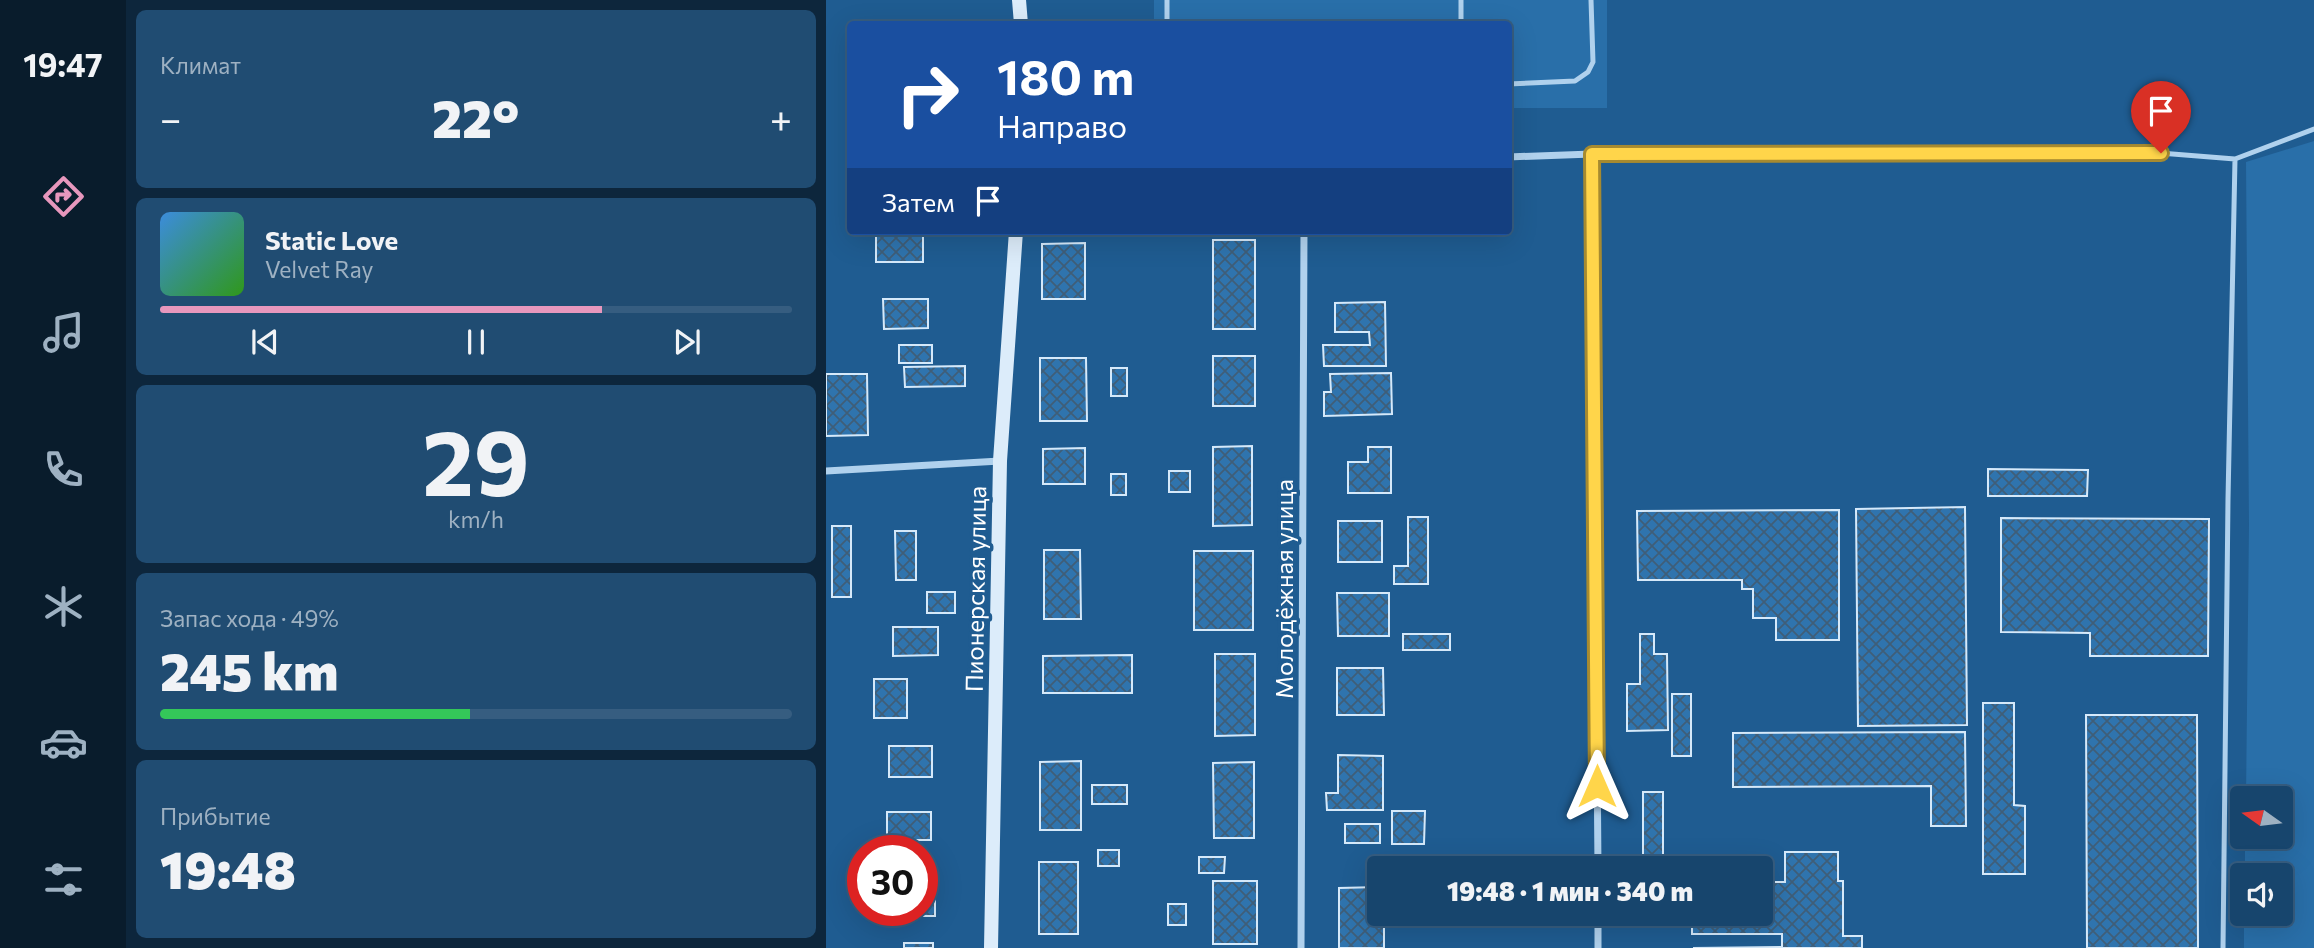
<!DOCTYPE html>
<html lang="ru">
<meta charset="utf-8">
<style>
:root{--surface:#17456d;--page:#204c72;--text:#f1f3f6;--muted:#9eb1c2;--line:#365d80;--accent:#e797bd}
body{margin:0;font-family:Commissioner,sans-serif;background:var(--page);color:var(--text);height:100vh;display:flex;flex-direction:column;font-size:26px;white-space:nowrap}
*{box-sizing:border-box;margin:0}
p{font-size:23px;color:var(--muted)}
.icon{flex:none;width:38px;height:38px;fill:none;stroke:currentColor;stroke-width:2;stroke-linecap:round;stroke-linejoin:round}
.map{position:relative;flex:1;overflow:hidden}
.side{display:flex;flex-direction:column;gap:10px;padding:10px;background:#0d263c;width:700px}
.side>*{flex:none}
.top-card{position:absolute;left:21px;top:21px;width:665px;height:214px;border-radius:7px;box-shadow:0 7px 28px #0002,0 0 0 2px var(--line);background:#1a4fa0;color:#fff;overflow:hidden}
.needle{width:46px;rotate:284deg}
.buttons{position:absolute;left:1404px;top:786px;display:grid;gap:14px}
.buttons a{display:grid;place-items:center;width:63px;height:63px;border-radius:7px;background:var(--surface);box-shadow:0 7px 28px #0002,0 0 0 2px var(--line);font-size:35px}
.speed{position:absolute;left:21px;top:835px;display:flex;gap:14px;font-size:35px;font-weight:700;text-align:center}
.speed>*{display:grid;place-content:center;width:91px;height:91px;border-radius:50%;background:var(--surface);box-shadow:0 7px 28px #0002,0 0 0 2px var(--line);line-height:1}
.speed .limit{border:10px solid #d22;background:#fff;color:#111}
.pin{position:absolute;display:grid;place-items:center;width:60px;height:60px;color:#fff;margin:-72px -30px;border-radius:50% 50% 50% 0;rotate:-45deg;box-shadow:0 0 7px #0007}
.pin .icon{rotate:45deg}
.me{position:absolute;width:77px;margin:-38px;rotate:0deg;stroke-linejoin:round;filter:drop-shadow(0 0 5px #0008)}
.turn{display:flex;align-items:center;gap:24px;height:147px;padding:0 35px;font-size:32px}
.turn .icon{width:91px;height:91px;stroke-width:2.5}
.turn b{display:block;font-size:49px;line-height:60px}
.then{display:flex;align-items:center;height:66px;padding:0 35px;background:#0003;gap:14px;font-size:26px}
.big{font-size:52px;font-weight:800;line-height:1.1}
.side .card{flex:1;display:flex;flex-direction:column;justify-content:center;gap:10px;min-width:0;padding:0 24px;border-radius:10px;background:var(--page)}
.side .dial{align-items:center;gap:0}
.dial b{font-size:91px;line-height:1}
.song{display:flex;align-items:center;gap:21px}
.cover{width:84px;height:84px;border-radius:10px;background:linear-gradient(135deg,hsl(210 70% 55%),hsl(110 70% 35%))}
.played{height:7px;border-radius:4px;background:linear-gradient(90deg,var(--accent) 70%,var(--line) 70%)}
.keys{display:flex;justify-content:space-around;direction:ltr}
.heat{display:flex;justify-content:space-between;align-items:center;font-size:38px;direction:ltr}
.charge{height:10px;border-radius:5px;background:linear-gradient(90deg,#34c759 49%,var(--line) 0)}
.trip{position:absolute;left:541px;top:856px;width:406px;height:70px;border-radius:7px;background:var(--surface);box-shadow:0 7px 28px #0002,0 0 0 2px var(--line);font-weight:800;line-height:70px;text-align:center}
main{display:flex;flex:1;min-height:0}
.tab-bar{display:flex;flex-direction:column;width:126px;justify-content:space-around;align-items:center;background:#091c2c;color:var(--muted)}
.tab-bar .icon{width:49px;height:49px}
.tab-bar .selected{color:var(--accent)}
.tab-bar b{font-size:32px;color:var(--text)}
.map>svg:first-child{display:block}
.garden{fill:#296fa9}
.building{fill:url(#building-cross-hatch);stroke:#d5e9fa;stroke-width:2}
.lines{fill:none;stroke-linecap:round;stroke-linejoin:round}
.lane{stroke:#b0d1ed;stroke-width:5}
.street{stroke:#b0d1ed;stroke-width:7}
.secondary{stroke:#dcecfa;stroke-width:14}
.route-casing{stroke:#a68a30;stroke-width:18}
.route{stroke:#ffd54a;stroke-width:12}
.labels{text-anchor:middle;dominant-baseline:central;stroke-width:7;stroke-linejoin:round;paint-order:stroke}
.street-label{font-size:24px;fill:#fff;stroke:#1f5c91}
</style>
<main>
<nav class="tab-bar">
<b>19:47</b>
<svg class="icon selected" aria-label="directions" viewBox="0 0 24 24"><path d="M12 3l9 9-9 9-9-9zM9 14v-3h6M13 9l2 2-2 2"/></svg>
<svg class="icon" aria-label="music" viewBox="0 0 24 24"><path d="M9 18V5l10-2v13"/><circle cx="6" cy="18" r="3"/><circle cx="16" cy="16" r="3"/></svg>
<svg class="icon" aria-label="phone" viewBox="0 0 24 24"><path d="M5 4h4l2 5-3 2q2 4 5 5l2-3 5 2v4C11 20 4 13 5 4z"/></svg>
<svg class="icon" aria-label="climate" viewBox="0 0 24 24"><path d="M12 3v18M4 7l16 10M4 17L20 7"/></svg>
<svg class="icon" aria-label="car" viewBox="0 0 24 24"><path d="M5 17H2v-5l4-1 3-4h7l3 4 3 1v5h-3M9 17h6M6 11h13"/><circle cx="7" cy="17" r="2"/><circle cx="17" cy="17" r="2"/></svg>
<svg class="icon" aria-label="filters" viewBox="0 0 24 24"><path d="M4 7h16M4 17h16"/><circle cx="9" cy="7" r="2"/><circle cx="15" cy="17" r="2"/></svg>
</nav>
<section class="side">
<div class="card"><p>Климат</p>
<div class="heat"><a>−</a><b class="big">22°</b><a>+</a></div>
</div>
<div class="card">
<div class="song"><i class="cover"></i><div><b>Static Love</b><p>Velvet Ray</p></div></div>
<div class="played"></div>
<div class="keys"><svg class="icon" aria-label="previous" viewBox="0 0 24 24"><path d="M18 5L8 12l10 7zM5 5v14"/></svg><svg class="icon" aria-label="pause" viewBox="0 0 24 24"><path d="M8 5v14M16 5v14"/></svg><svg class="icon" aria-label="next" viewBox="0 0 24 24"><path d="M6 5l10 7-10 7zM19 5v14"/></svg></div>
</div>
<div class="card dial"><b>29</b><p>km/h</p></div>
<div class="card"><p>Запас хода · 49%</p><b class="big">245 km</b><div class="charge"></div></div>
<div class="card"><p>Прибытие</p><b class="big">19:48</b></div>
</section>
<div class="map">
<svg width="1488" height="948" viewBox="0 0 1488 948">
<defs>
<pattern id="building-cross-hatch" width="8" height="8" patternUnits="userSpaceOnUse" patternTransform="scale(1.75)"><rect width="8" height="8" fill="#2f74ae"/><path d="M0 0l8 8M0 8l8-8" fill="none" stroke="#3f5e78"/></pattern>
</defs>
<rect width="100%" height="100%" fill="#1f5c91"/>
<path class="garden" d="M328 0H781V108H683L682 24H328Z
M1488 141V948H1418V914H1454V875H1419V837L1454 836V798H1420L1423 525 1420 162Z"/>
<path class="building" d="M50 231H97V262H50Z
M387 240H429V329H387Z
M259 243V299H216V244Z
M57 299H102V328L58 329Z
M559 302 560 366H498L497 345H544L543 332H509V303Z
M73 345H106V363H73Z
M387 356H429V406H387Z
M214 358H260L261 421H214Z
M139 366V386L79 387 78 367Z
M285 368H301V396H285Z
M565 373 566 414 498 416V392H505L504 374Z
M0 374H41L42 435 0 436Z
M426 446V525L387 526V447Z
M542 447H565V493H522V462H542Z
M259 448V484H217V449Z
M1162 469 1262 470 1261 496H1162Z
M343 471H364V492H343Z
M285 474H300V495H285Z
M1139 507 1141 725 1032 726 1030 509Z
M1013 510V640H950V618H927V589H916V580H812L811 511Z
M582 517H602V584H568V566H582Z
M1175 518 1383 519 1382 656H1264V633L1175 632Z
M512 521H556V562H512Z
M6 526H25V597H6Z
M69 531H90V580H70Z
M218 550H254L255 619H218Z
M368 551H427V630H368Z
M101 592H129V613H101Z
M511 593H563V636H512Z
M67 627H112V655L67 656Z
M577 634H624V650H577Z
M814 634H828V654H841L842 730 801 731V684H814Z
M389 654H429V735L389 736Z
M306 655V693H217V656Z
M511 668H557L558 715H511Z
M48 679H81V718H48Z
M846 694H865V756H846Z
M1157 703H1188V805L1199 806V874H1157Z
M1260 715H1371L1372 948H1261Z
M1139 732 1140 826H1105V786L907 787V733Z
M63 746H106V777H63Z
M512 755 557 756V810H501L500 793H512Z
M255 761V830H214V762Z
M428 762V838H388L387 763Z
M266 785H301V804H266Z
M817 792H837V858H817Z
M566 811H599L598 844H566Z
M61 812H105V840H61Z
M519 824H554V843H519Z
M272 850H293V866H272Z
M959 852H1012V881H1017V936H1036V948H867L956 947V934H866V914H934V882H959Z
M373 857H399L398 873H373Z
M213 862H252V934H213Z
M96 875H109V916H48V910H96Z
M387 881H431V944H387Z
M553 887V914H558V948H513V888Z
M342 904H360V925H342Z
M78 943H107V948H78Z"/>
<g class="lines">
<path class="lane" d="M341 24V0
M635 24V0
M682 84 749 81 762 72 767 62 765 0
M766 154 1334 153 1409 159 1488 129
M1397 948 1402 499 1409 159"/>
<path class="street" d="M682 157 766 154 772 868
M0 471 174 461
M772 914V948
M475 948 478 231"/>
<path class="secondary" d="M193 0 195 24
M165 948 174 461 190 231"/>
</g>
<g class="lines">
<defs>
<path id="route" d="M771 786 766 154 1335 153"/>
</defs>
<use href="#route" class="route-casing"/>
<use href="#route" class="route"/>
</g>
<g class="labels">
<g class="street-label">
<text transform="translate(149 589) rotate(-89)">Пионерская улица</text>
<text transform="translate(457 589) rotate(-90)">Молодёжная улица</text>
</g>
</g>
</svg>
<div class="buttons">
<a><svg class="needle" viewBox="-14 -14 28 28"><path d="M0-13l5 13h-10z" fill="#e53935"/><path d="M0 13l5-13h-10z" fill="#9eb1c2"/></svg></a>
<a><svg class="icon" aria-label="sound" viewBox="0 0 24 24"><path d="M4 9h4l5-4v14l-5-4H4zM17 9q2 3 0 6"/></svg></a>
</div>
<div class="speed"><div class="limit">30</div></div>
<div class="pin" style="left:1335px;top:153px;background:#d93025"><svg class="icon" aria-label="arrive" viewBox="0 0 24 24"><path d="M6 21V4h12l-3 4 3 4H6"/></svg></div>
<svg class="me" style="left:771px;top:786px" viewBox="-20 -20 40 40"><path d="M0-17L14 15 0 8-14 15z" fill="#ffd54a" stroke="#fff" stroke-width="4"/></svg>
<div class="trip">19:48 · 1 мин · 340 m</div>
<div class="top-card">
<div class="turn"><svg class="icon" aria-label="right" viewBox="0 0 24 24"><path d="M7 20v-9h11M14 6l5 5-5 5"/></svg><div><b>180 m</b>Направо</div></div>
<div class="then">Затем<svg class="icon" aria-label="arrive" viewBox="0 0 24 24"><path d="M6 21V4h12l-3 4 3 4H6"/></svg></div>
</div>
</div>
</main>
